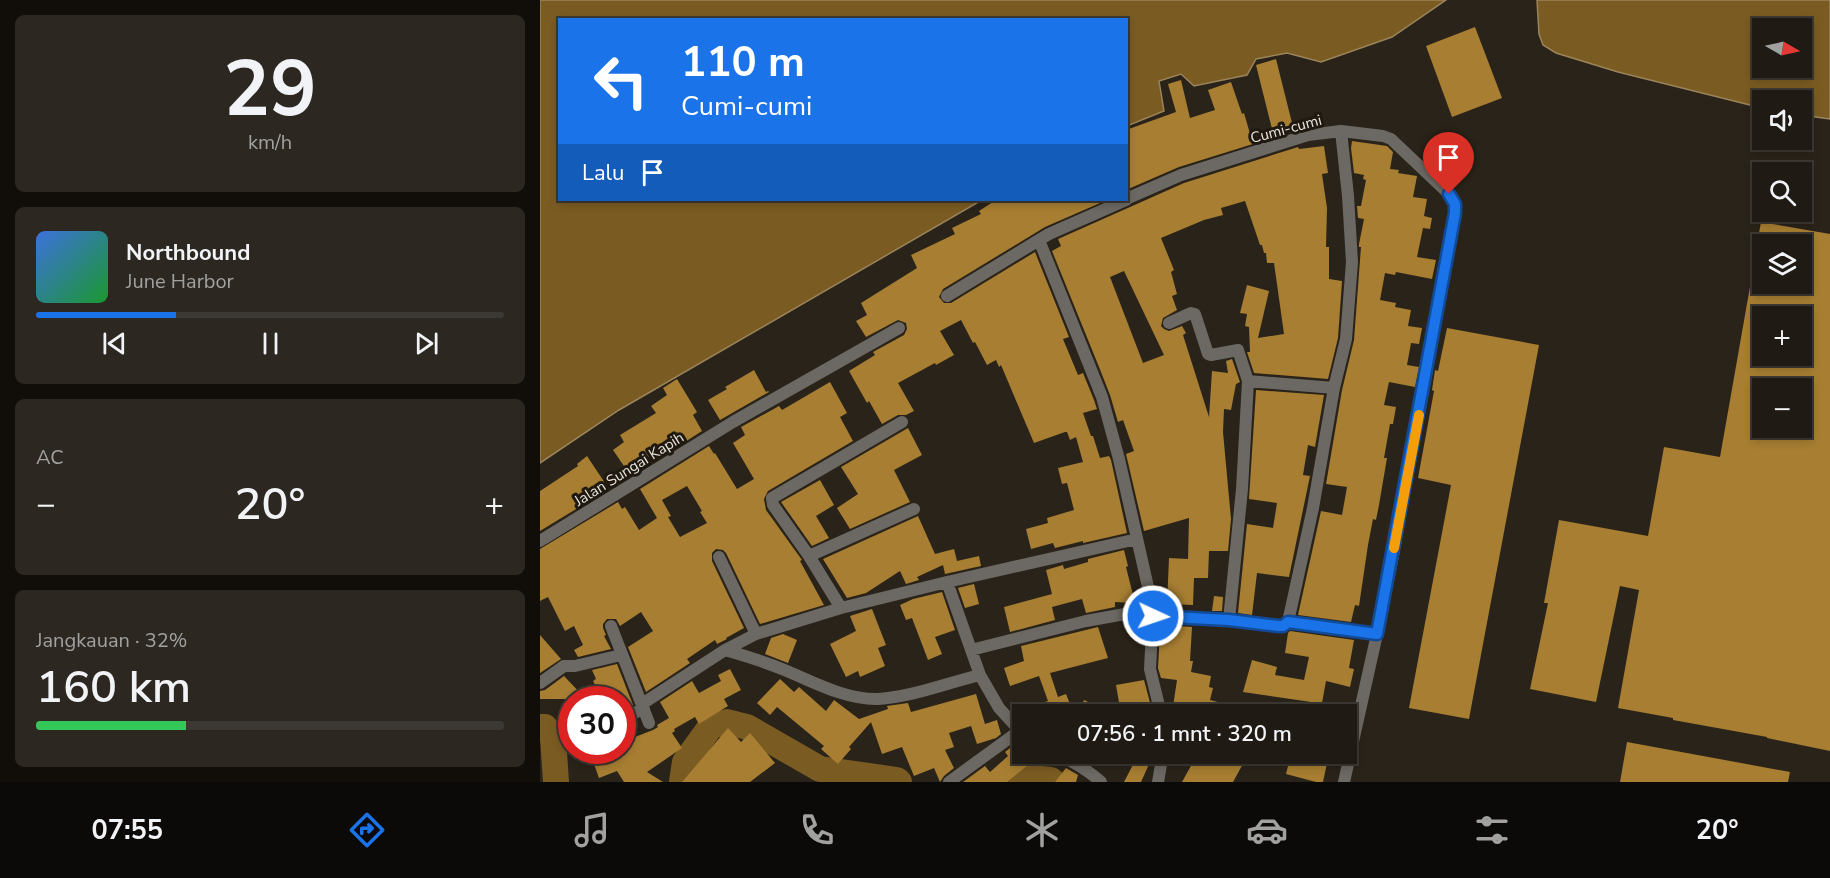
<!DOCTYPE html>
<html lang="id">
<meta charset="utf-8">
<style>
:root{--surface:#1f1a13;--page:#2c2721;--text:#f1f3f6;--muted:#a1a1a0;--line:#3c3833;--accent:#1a73e8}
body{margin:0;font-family:"Nunito Sans",sans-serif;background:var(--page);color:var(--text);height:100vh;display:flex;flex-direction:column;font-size:22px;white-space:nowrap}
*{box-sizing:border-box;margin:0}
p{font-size:20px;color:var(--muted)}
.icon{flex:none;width:33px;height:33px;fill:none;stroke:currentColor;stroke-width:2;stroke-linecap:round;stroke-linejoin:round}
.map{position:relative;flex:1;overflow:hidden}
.drawer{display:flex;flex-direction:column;gap:15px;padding:15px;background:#110e0a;width:540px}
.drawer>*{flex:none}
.hud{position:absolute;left:18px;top:18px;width:570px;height:183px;border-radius:0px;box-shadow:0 3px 9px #0003,0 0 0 2px var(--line);background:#1a73e8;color:#fff;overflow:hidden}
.needle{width:39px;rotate:99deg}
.controls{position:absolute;left:1212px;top:18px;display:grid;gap:12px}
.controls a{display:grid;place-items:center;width:60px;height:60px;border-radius:0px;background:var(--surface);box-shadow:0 3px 9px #0003,0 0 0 2px var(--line);font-size:30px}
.speed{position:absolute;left:18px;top:686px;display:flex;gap:12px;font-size:30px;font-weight:700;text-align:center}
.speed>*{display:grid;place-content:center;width:78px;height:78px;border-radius:50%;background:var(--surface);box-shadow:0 3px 9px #0003,0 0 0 2px var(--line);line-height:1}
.speed .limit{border:9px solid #d22;background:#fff;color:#111}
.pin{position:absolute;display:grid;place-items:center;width:51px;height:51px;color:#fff;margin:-62px -26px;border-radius:50% 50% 50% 0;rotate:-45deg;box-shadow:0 0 6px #0007}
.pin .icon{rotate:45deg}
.me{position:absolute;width:66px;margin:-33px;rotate:93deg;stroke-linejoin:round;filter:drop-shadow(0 0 4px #0008)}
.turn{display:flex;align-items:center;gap:21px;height:126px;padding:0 24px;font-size:27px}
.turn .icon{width:78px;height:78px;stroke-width:2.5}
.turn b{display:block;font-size:42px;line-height:51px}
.then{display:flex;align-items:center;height:57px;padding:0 24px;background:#0003;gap:12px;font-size:22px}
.big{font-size:45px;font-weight:600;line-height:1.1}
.drawer .widget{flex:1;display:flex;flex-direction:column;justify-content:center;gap:9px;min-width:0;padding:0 21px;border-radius:9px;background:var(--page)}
.drawer .dial{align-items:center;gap:0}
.dial b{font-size:78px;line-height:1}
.song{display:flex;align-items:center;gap:18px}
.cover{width:72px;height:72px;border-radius:9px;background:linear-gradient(135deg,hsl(220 70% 55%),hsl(130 70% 35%))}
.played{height:6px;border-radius:3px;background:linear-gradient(90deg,var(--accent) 30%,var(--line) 30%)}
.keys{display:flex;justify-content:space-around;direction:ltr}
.heat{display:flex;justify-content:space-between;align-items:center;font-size:33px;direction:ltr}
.charge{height:9px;border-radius:4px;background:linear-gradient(90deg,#34c759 32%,var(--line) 0)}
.trip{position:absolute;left:472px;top:704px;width:345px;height:60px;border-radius:0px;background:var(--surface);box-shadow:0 3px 9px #0003,0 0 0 2px var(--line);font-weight:600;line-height:60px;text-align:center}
.dock{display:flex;height:96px;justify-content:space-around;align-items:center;background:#0c0a08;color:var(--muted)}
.dock .icon{width:42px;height:42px}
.dock .current{color:var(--accent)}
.dock b{font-size:27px;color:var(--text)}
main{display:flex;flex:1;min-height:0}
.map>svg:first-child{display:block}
.water{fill:#7a5b22;stroke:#9b845a;stroke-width:1.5;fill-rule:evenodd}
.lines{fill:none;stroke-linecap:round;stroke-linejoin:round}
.river{stroke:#7a5b22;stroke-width:26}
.building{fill:#a77e32;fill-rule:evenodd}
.minor{stroke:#6c6863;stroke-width:12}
.tertiary{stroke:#6c6863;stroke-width:12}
.route-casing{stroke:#114b97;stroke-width:15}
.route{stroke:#1a73e8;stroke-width:10}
.slow{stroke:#f59e0b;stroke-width:10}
.labels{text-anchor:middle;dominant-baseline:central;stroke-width:6;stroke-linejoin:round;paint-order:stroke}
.street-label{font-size:15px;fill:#e7e3dd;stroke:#1f1910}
</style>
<main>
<section class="drawer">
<div class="widget dial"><b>29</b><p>km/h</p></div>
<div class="widget">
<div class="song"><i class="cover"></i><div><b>Northbound</b><p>June Harbor</p></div></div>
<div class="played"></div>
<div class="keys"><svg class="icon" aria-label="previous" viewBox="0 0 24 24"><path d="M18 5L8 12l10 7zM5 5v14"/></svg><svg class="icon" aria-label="pause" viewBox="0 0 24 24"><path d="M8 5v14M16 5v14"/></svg><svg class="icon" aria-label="next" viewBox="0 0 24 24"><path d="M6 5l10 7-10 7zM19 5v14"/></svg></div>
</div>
<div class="widget"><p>AC</p>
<div class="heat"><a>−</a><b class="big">20°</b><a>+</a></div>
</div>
<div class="widget"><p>Jangkauan · 32%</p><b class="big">160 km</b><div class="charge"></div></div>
</section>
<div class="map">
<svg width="1290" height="782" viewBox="0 0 1290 782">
<rect width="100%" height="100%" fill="#292319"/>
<path class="water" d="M0 0H906L852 37 781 62 747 53 716 59 707 75 654 86 641 74 619 81 624 111 587 126 586 20H20V200H442L79 410 0 463Z
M997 0H1290V119L1262 115V100H1222V108L1078 72 1016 53 1003 45 999 34ZM1222 28H1262V68H1222Z"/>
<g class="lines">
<path class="river" d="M0 727H5L13 737 16 782
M142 782 145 762 171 726 187 722 207 727 280 769 357 780 359 782
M477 782 479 777 511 780 513 782"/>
</g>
<path class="building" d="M935 27 962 98 912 117 886 46Z
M736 59 754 131 734 137 716 65Z
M641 80 650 118 675 110 668 90 691 82 702 114 704 113 713 144 639 167 586 190V130L636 112 628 84Z
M812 141 847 146 853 152 850 169 859 170 858 173 877 176 873 197 887 199 884 216 892 218 890 229 883 228 877 257 896 260 892 279 856 272 855 275 845 273 840 300 856 303 855 307 871 310 868 326 882 328 879 344 871 343 867 365 879 367 875 387 849 382 844 405 856 407 853 424H850L844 458H847L839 505 836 520 833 519 828 545 819 606 815 605 811 622 758 615 781 511 802 515 807 487 786 484 802 390 814 340 821 247H819V244L824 219 818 218 817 206H821L826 180 823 179 824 175 814 173 811 148Z
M784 146 788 173 782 174 787 208 786 247H789V279L802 281 798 338 788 379 714 373 707 352H710L709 327 705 326 707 314 700 313 707 285 729 291 718 338 744 334 734 263H727L726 253H724L722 245H720L705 201 681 208 683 215 664 220 621 238 634 270 631 272 637 294 632 296 637 310 623 318 621 326 624 329 629 331 642 326 646 333 643 335 669 417 672 371 688 373 686 361 692 359 700 382 696 384 691 410 684 409 683 432 691 519 688 551H669L668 578H654L653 605 627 604 629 558 648 559 649 518 604 531 586 454 594 451 583 420 578 422 570 395 559 367 512 251 521 246 518 239 644 183 758 147 759 149ZM584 271 624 355 603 363 570 277Z
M456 200H567L505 227 403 289 399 297 404 303H411L495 252 529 337 523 339 538 375 543 373 554 400 557 409 543 413 551 436H553L560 458 569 456 571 460 587 533 543 543V541L515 548 513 543 491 549 486 529 508 523 507 518 534 510 527 483 522 484 518 468 543 462 536 437 530 440 527 432H525L494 443 461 365 459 367 456 360 447 365 435 342 433 343 421 320 400 331 414 355 396 365 395 363 358 383 374 411 366 415H358L342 424 329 401 327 403 309 371 335 355 333 352 364 335 367 329 366 323 358 320 326 337 316 321 327 315 321 303 377 268 371 255 415 234 412 228 441 214 439 211Z
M1221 222 1290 234V751L1227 738V737L1133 720V718L1078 708 1099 590 1080 586 1056 702 990 689 1008 603H1004L1019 520 1108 536 1124 447 1180 457 1217 247 1222 248V284H1262V244H1217ZM1222 316H1262V356H1222ZM1222 388H1262V428H1222Z
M907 328 999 345 929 719 869 708 911 485 878 478 894 391 892 390 895 370 898 371Z
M214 370 226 392 228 391 229 392 180 420 168 400 187 389 185 387Z
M137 379 157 412 153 415 162 431 137 447 134 441 107 458 110 463 92 475 90 471 88 472 73 450 84 442 80 435 116 413 111 406 127 395 123 388Z
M290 382 307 413 300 417 313 441 228 491 224 499 226 510 262 560 260 561 284 605 220 624 186 553 183 550 176 549 172 553V561L204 628 186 638 187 639 177 644 175 640 147 659 150 663 106 692 88 647 113 631 101 612 80 626 76 619H67L63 624V628L66 635 64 636 71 649 38 657 34 650 43 645 34 626 25 631 8 597 0 601V549L78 502 82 509 85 507 99 530 117 518 100 489 169 446 174 454 175 453 197 489 214 479 193 443 205 435 201 427 239 406 242 410ZM147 486 162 511 160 512 167 523 140 537 128 517 131 516 122 500Z
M716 390 784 395 775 447 768 445 763 475 770 476 749 577 717 573 712 615 698 613 707 524 733 528 737 503 709 499Z
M368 428 382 455 354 470 370 502 310 529 297 508 318 494 301 467Z
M47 456 69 489 0 531V491L38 466 37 464Z
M280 480 294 505 276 516 289 538 272 546 241 502Z
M378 516 395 554 414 549 417 561 439 556 441 566 405 574 403 565 377 577 379 580 366 584 360 571 326 593 307 598 283 559Z
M584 550 588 566 586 567 595 603 575 602V607L546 613 542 599 512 607 515 620 470 632 464 607 512 594 506 570 523 565 524 569 548 562V559Z
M434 584 439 604 425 608 418 588Z
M402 592 415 630 395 637 402 654 388 660 372 618 366 620 360 605 373 599Z
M674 596 683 597 682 611H672Z
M332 609 346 645 338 648 345 666 320 677 318 671 306 677 290 644 316 631 310 616Z
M638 626 652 627 650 661H653L651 672 671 676 669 687 673 688 670 700 708 710V714L632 713 637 680 621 678 618 668 620 633 636 635Z
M558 627 568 658 510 673 518 697 526 694 534 714H476L474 712 508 701 499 676 470 686 464 668 484 661 481 646Z
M750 631 814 640 809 668 814 669 810 687 786 681 780 714H769L771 702 703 692 712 660 737 667 735 675 764 680 769 657 745 653 748 633Z
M243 634 257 640 248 663 225 654 231 638Z
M0 635 21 659 0 673Z
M77 664 93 705 82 709V699H63L53 681 56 679 52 670Z
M190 669 201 690 184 699 188 706 159 724 155 717 134 729 135 731 132 733 142 748 107 772 123 782H84L77 771 59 778 49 750H82V742L113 730 118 727 117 725 129 718 120 702 152 681 159 693 181 681 178 675Z
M24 676 46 699H0V691L5 690Z
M240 679 254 692 259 687 286 711 294 700 319 719 348 709 347 706 368 703 371 712 436 694 445 724 457 720 461 734 456 738 437 744 431 726 409 733 414 747 405 750 414 768 404 776 400 782 394 768 374 776 362 747 342 754 331 722 309 747 311 749 298 764 281 749 284 746 237 707 230 715 217 703Z
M604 680 613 714H581L576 685Z
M544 700 573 714H538Z
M188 728 201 742 210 733 235 763 210 782H142Z
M478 742 483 748V753H487L493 761 467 782H423L445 766 450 772 468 756 465 752Z
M1087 742 1250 772 1248 782H1080Z
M599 753H614L601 782H584Z
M658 753H709L693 782H642Z
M751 754 787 763 783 782H776L746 774Z
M526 768 538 775 536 782H515Z"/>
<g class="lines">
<path class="minor" d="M586 199 641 175 768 135 801 131 843 136 851 139 909 194 915 204 914 221 853 556 837 634 804 782
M586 200 509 234 499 240 562 397 579 459 613 609 610 669 621 714
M407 296 499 240
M629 323 651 313 655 314 668 354 671 355 698 350 708 381
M269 556 374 509
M179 557 216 634
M301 608 269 556 233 505 232 498 362 422
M613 616 689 620 738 626H743L748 622 773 508 794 388 806 339 812 262 808 196 801 131
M689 620 702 489 708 381 794 388
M748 622 837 634
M71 626 109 723
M185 650C205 656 223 661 242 669 272 681 305 700 338 699 372 697 407 683 440 675L407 582 597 539
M431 650 546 621 613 609
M440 675 459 708 483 734
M0 683 24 666H35L81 655
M102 704 185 650 216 634 301 608 407 582
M82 718 104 709
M515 753C532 761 547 769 561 782
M409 782 479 731
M618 782 623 753"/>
<path class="tertiary" d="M0 541 193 422 359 328"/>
</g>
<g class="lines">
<defs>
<path id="route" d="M613 616 689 620 738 626H743L748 622 837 634 915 213V204L909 194"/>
</defs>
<use href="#route" class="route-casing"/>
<use href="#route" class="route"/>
<path class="slow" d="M854 548 879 415"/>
</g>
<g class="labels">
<g class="street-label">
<text transform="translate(746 129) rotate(-15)">Cumi-cumi</text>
<text transform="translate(89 469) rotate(-32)">Jalan Sungai Kapih</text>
</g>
</g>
</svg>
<div class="controls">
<a><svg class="needle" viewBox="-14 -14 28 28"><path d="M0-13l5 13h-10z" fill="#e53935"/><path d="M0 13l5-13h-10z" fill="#a1a1a0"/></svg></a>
<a><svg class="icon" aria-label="sound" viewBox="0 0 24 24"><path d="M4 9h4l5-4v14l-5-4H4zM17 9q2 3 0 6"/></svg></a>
<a><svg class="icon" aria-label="search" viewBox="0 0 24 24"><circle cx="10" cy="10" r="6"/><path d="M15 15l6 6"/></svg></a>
<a><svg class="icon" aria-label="layers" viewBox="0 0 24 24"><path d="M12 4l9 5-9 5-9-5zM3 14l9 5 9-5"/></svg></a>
<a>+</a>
<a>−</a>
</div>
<div class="speed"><div class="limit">30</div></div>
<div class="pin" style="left:909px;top:194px;background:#d93025"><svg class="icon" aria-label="arrive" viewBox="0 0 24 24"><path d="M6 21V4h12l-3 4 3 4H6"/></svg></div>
<svg class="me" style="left:613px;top:616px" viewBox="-20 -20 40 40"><circle r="17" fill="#1a73e8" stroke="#fff" stroke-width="3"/><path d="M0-11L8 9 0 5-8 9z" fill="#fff"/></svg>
<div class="trip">07:56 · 1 mnt · 320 m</div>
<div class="hud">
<div class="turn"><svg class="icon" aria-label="left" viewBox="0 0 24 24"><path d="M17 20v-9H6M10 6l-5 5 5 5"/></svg><div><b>110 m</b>Cumi-cumi</div></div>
<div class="then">Lalu<svg class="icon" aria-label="arrive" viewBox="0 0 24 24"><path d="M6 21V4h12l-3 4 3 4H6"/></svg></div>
</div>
</div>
</main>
<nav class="dock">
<b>07:55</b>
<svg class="icon current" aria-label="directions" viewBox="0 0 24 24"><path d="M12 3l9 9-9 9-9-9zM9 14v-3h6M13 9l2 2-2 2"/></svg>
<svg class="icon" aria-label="music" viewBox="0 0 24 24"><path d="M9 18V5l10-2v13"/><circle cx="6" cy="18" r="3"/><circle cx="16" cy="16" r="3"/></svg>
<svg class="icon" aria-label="phone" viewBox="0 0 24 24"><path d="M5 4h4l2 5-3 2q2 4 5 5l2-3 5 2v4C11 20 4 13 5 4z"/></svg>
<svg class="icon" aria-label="climate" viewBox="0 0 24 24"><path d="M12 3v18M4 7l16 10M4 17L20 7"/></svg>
<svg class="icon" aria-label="car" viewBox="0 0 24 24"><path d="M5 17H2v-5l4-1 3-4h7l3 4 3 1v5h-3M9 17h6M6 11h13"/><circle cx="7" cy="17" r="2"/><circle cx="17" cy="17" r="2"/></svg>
<svg class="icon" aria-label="filters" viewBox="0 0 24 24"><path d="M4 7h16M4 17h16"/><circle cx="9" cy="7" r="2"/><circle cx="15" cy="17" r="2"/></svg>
<b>20°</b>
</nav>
